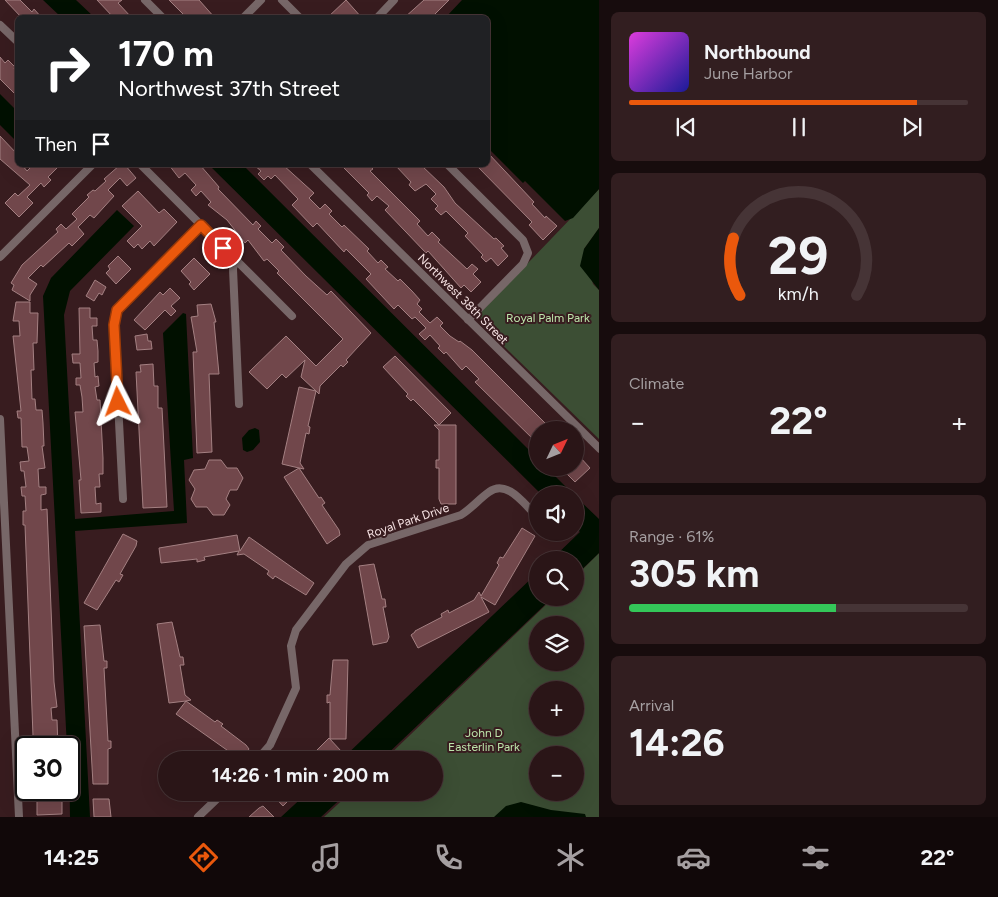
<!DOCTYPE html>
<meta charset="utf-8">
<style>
:root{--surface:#2a1517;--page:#321e20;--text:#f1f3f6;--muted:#a59fa1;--line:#463436;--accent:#ea580c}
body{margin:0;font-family:Figtree,sans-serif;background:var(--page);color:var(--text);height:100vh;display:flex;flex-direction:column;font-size:19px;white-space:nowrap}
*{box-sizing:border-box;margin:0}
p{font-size:16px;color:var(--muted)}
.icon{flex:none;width:28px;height:28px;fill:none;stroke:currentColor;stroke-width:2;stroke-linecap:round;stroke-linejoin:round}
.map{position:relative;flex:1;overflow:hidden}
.sheet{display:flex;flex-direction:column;gap:12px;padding:12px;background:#170c0d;width:399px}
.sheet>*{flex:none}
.banner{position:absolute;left:15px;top:15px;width:475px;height:152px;border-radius:8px;box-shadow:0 5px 20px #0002,0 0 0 1px var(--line);background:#202124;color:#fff;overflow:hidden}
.needle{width:32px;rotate:47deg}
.fabs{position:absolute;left:529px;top:421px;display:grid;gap:10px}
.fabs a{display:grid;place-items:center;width:55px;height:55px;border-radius:50%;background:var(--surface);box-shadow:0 5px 20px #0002,0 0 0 1px var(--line);font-size:25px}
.speed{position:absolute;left:15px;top:736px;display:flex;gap:10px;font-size:25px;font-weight:700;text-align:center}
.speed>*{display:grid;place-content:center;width:65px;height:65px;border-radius:50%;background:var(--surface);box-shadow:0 5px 20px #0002,0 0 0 1px var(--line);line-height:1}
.speed .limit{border:2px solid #111;border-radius:8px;background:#fff;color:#111}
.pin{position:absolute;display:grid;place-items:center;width:42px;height:42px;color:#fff;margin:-21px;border:2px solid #fff;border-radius:50%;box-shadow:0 1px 5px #0007}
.me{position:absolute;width:55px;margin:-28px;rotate:357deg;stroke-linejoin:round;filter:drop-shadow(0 0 4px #0008)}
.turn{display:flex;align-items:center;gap:18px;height:105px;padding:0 20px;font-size:22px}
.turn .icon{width:65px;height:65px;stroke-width:2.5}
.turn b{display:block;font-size:35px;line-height:42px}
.then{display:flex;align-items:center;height:48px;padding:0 20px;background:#0003;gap:10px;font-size:19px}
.big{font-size:38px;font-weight:700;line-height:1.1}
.sheet .widget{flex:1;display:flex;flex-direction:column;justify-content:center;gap:8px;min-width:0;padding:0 18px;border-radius:8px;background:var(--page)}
.sheet .dial{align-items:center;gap:0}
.dial svg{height:130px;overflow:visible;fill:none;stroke:var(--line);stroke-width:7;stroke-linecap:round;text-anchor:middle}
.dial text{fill:var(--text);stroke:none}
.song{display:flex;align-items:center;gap:15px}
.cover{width:60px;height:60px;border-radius:8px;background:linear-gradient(135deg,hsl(300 70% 55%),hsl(240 70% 35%))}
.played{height:5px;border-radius:2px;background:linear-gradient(90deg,var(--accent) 85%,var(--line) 85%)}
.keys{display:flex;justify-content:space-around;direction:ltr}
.heat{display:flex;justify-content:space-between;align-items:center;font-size:28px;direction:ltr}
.charge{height:8px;border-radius:4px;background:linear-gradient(90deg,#34c759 61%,var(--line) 0)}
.trip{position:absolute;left:158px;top:751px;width:285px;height:50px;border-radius:25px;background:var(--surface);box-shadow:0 5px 20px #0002,0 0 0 1px var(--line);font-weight:700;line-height:50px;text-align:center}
.dock{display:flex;height:80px;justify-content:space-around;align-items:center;background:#110809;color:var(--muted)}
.dock .icon{width:35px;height:35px}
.dock .active{color:var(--accent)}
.dock b{font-size:22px;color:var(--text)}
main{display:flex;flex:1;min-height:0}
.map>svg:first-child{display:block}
.green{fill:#3c4e34;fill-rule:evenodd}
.water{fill:#011000}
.building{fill:#71474b;stroke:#a48082}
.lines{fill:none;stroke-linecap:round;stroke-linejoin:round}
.minor{stroke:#776768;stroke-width:8}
.route-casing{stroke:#983908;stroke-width:12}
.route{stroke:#ea580c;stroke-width:9}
.labels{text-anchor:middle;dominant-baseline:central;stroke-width:4;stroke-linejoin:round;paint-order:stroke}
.street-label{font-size:12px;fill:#f6e2e3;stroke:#381c1f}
.park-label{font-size:12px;fill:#bde5ab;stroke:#381c1f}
</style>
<main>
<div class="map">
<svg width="600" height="817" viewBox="0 0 600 817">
<rect width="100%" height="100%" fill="#381c1f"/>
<path class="green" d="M599 189V228L584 249 593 284 599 290V439L480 323 481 312Z
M599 553V817H324L350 793 434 792V760H384L553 598H575V577ZM538 625H575V662H538ZM538 690H575V728H538ZM538 755H575V792H538Z"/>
<path class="water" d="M43 0H76L94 17H61Z
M462 0H599V189L573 218 565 221 525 181 523 183 488 148V18L446 17Z
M0 94 17 111V142L0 125Z
M209 165H243L537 458 538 468H547L574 495H542Z
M117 210 134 226 70 291 64 315 75 519 174 511 163 333 183 313 186 314 193 458 184 460 187 523 75 531 90 817H70L69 748 67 747 43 296 51 278Z
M599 228V290L580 266 584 249Z
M255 428 259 430 260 442 253 450 247 452 243 450 242 438 249 430Z
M575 496 600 520 599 553 575 576V560H551L580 532 575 527Z
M537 573 538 598H552L381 760H341Z
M307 793V792L347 793 321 817H281Z
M521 802 551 810 585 814 586 817H494L506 806Z"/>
<path class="building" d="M5 0H20L32 12 34 9 42 18H22Z
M97 0H122L118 3 132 18H114Z
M169 0H199L215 18H187Z
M346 0 362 18H327Z
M424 0H449L431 18H404Z
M0 57 5 63 8 60 15 67 14 69 18 73V97L0 79Z
M0 136 18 155V165H22L27 171 33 165H60L48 177 51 180 44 187 41 183 27 197 33 203 19 217 5 203 15 193 18 196 30 185 0 159Z
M488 153 534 202 532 204 545 218 546 216 557 226 543 240 529 225 532 222 476 165H488Z
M120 165H125L136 178 127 186 120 178 108 190 114 196 94 218 90 215 78 227 84 234 72 246 69 243 43 267 41 265 28 278 37 284 30 295V301L12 290 14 285 11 283 22 265 58 232 56 229 61 224 66 229 77 219 72 214 89 197 87 195 93 190 95 191 106 181 104 179Z
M169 165H200L219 187 218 189 253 225 256 221 261 226 258 229 272 243 276 239 284 247 281 250 306 276 327 295 331 291 371 333 346 360 348 362 343 367 341 365 320 386 319 394 316 391 308 426 310 427 309 434 306 433 300 463 304 469 299 468 319 498 321 497 325 503 322 505 339 530 340 535 327 544 284 477 299 468 282 464 299 387 316 391 301 377 305 360 286 378 282 374 267 389 249 372 286 336 316 366 343 339 277 273 279 271 267 259 264 261 248 240 245 243 227 220 208 205 211 202 201 191 196 196 191 190 196 185 185 173 179 178Z
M254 165H283L314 193 309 198 320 209 325 204 332 211 329 214 342 227 344 225 369 249 367 251 378 263 381 260 388 267 385 269 398 281 400 279 412 291 420 300 417 304 422 309 419 312 430 323 437 317 443 323 440 326 450 336 459 342 460 341 472 350 552 430H538V444L475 382 479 379 466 366 462 370 446 352 444 354 438 348 440 346 430 335 425 340 419 334 426 328 415 317 412 319 398 305 394 309 366 279 371 274 346 249 344 252 317 223 313 227 292 205 298 199 275 175 271 179 268 176 264 180 258 174 261 171Z
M341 165H369L373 169 370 171 420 221 417 224 428 236 432 232 440 240 438 242 467 269 472 264 478 269 473 274 481 282 471 292 464 285 461 288 428 251 426 253 385 210 389 206 377 196 372 201 367 195 369 193Z
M395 165H421L444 187 455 203 494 239 496 238 504 246 501 248 508 256 498 266 491 258 486 262 481 257 483 255 465 236 468 233 446 211 441 215 435 209 438 206 431 199 436 194 426 184 415 191 409 185 411 182Z
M138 191 159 213 164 209 177 222 154 246 150 241 142 249 138 244 134 248 127 241 142 226 122 206Z
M118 256 131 269 116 284 106 273 110 269 108 266Z
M194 258 210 274 194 290 189 284 191 282 181 271Z
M95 280 106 287 102 295 99 293 94 301 86 296Z
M170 288 180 298 171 306 176 311 171 316 165 310 145 330 134 320 160 292 163 295Z
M16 302H30V313H38L37 343H33L34 370H31L32 399H35L36 410H42L43 423 44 446H42L45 468 38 469 39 487H46V494L41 495V510L47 509 54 682 57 707 51 708 52 720H57L58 748H36V736H33L25 525H23V511H26L25 496H22L21 487H26L24 471H21L20 462 29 461 27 447H22L21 418H18L17 411H21L13 336H20L19 321H13Z
M211 304 216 322H214L219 374H209L212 452 197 453 193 352H197L191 317 198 316 197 305Z
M79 308H90V318H97V326H92L93 340H97L98 351V362L94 363 95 377 98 376 99 386 95 387 97 400H100L103 458V474H99L100 487H95L96 504 101 503V512L81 513 79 480H81L75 412H83L82 397 80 385H76V378H81L80 363H73L72 354H80Z
M147 334 148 341H151L152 349 137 350 135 336Z
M395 356 451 413 439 425H456V504H441L439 499V468H436V460H439V430L434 425H439L413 399 411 401 406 396 408 394 383 367Z
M153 364 154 386H158V408H162L167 507 143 508 136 372H141L140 365Z
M579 456 590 468 575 482 561 468H575V460Z
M209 460H221L227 468H237L243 478 237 490H230L226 499 230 505 224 515H213L207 507H196L191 499 195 489 189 480 194 470 205 469Z
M522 528 535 536 495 605 481 597 489 612 418 648 411 635 415 632V631L442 617 441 614 448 610 449 613 474 600 479 592 481 596 499 565 497 563 500 557 503 558Z
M123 534 137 541 136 546 120 574 123 575 119 582 116 580 97 610 84 603Z
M237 535 240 551 249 537 314 583 306 595 275 576 273 579 267 574 269 571 244 554 237 555 239 551 204 557 205 560 197 562V559L161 563 159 548Z
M374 564 382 599H385L386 607H383L389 637 387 642 373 645 359 566Z
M172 622 180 657H183L184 665H180L185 695 191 700 186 701 215 722 217 720 223 724 221 726 246 745 249 749 241 760 176 714 186 701 169 703 157 624Z
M100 625 104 661H107V668H104L106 704 108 741H111V748L108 749V784H93L84 626Z
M333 660H348L346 739H330V702L327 703V695H330Z
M329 738 341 751 331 760H307Z
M40 792H55L56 799H62V814L37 815V800H40Z
M270 792H297L283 806Z
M93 799H109L111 817H94Z
M263 806 274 817H249L259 808Z"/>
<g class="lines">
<path class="minor" d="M145 0 163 18
M282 0 300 18
M243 18 261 0
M377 18 394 0
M0 25 18 42
M141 165 292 316
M311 165 600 449
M448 165 523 240 528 253 523 264 468 320
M0 257 92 165
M235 260 233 269 239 404
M0 419 19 817
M123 499 114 325 117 310 201 225
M257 760 270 745 296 688 291 646 296 630 346 564 368 545 461 515C472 508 479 499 489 492 508 478 526 507 538 517
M198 817 224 792"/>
</g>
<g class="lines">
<defs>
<path id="route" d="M118 402 114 325 117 310 201 225 223 248"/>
</defs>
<use href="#route" class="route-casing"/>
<use href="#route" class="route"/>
</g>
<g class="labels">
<g class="street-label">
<text transform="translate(463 299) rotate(45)">Northwest 38th Street</text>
<text transform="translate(408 521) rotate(-19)">Royal Park Drive</text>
</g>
<g class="park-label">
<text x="548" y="318">Royal Palm Park</text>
<text x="484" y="733">John D<tspan x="484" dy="14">Easterlin Park</tspan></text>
</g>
</g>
</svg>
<div class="fabs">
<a><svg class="needle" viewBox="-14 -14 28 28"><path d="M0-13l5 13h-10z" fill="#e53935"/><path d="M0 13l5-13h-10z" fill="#a59fa1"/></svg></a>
<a><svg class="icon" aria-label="sound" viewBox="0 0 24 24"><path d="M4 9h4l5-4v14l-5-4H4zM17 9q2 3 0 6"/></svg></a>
<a><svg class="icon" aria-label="search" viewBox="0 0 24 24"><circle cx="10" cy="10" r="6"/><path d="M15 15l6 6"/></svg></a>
<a><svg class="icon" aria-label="layers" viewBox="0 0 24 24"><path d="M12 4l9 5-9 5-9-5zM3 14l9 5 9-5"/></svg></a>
<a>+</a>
<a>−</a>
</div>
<div class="speed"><div class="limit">30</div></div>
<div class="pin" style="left:223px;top:248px;background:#d93025"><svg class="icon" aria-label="arrive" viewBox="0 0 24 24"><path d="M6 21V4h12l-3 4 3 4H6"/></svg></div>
<svg class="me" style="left:118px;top:402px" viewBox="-20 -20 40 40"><path d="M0-17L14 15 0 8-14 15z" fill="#ea580c" stroke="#fff" stroke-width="4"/></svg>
<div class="trip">14:26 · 1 min · 200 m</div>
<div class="banner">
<div class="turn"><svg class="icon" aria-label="right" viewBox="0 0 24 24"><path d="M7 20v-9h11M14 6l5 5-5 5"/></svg><div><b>170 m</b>Northwest 37th Street</div></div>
<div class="then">Then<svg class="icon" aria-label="arrive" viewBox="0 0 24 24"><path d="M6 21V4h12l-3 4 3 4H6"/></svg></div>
</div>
</div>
<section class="sheet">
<div class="widget">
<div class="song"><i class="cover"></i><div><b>Northbound</b><p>June Harbor</p></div></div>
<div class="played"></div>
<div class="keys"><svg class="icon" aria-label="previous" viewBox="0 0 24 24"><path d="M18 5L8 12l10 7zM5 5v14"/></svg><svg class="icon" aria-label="pause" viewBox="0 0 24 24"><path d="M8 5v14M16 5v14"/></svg><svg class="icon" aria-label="next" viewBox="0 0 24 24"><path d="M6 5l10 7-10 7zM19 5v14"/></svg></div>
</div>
<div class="widget dial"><svg viewBox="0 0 100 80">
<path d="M14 69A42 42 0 1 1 86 69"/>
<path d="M14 69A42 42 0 0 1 10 34" stroke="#ea580c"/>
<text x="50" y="56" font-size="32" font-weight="700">29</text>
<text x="50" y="72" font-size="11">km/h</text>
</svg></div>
<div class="widget"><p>Climate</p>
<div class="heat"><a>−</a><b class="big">22°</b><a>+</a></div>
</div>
<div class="widget"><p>Range · 61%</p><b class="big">305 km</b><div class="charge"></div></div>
<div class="widget"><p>Arrival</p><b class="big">14:26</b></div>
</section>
</main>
<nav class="dock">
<b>14:25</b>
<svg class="icon active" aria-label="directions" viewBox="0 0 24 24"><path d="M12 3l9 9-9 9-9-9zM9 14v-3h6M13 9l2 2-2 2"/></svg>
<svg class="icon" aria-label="music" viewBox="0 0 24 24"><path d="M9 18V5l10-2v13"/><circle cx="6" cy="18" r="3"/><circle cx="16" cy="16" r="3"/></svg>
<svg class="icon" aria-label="phone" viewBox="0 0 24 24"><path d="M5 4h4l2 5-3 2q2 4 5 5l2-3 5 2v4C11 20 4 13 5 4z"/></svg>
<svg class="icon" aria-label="climate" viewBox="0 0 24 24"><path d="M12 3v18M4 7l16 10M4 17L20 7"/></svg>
<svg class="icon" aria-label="car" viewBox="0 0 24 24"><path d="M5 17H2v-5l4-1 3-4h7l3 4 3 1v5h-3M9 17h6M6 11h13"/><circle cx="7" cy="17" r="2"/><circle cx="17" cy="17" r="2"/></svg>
<svg class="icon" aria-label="filters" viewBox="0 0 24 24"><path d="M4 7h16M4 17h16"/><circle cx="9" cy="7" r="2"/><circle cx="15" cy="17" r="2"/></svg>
<b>22°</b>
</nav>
